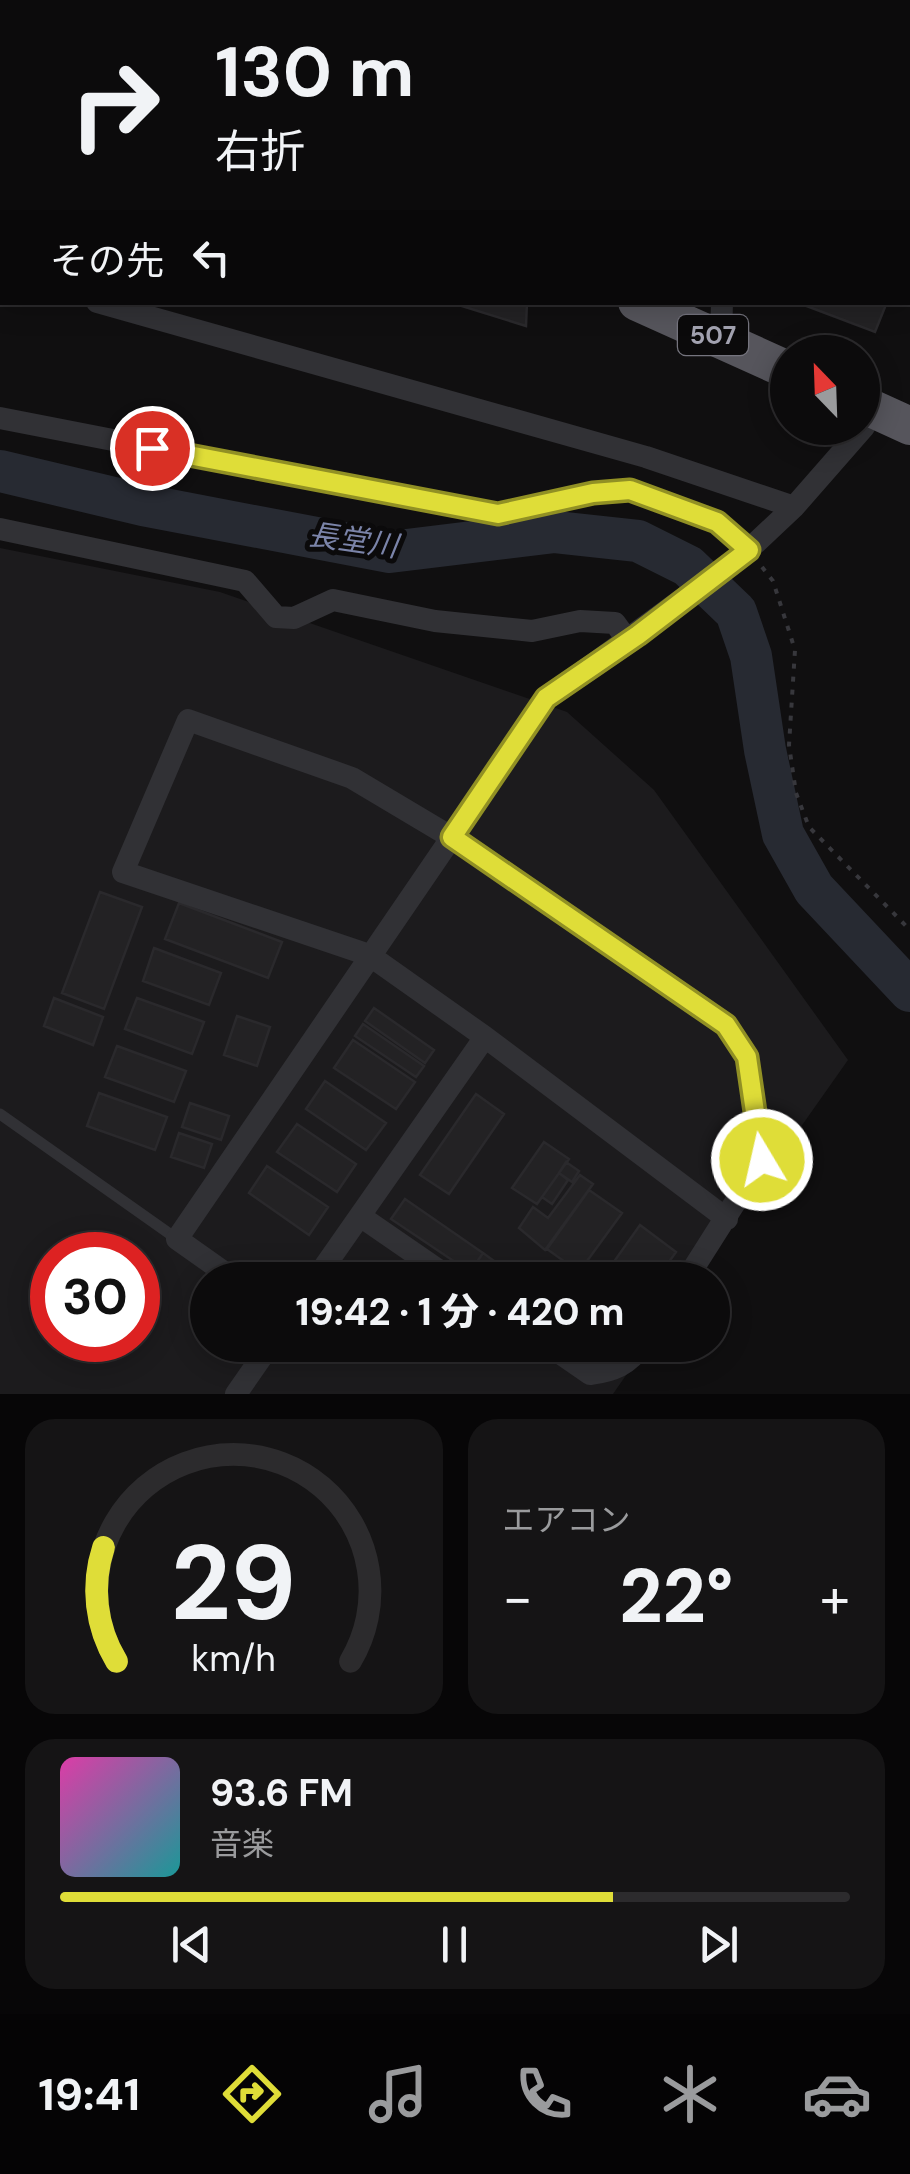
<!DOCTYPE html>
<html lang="ja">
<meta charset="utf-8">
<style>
:root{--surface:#0c0b0c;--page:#151415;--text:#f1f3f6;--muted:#9a9b9d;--line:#2c2b2d;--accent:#dfdd38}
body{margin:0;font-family:"DM Sans","Noto Sans JP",sans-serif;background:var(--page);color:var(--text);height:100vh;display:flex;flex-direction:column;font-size:38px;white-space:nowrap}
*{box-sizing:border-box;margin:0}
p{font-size:32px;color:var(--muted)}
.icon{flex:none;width:55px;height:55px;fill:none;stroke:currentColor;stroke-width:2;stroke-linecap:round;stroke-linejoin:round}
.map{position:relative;height:1394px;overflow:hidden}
.drawer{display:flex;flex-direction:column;gap:25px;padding:25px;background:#070607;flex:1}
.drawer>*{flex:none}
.hud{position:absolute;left:0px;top:0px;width:910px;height:305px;box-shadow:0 5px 25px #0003,0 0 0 2px var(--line);background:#0c0b0c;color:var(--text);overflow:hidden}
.needle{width:65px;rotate:337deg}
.fabs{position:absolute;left:770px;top:335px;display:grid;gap:20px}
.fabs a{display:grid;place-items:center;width:110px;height:110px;border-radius:50%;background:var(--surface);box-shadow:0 5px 25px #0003,0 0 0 2px var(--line);font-size:50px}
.speed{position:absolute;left:30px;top:1232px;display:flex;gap:20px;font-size:50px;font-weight:700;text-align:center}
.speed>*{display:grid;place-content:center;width:130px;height:130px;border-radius:50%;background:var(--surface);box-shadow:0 5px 25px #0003,0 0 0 2px var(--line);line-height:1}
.speed .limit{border:15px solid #d22;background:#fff;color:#111}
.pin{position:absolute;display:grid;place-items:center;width:85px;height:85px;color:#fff;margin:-42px;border:5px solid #fff;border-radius:50%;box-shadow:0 2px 10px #0007}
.me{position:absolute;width:110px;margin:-55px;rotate:351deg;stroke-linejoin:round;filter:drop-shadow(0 0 8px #0008)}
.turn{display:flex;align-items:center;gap:35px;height:210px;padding:0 50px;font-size:45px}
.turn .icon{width:130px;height:130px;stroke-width:2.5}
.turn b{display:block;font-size:70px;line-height:85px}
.then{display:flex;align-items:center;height:95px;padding:0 50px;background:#0003;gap:20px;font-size:38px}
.big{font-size:75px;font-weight:800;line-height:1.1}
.drawer .card{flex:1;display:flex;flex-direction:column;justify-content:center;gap:15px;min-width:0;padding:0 35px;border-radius:30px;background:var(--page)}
.drawer .dial{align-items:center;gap:0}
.dial svg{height:260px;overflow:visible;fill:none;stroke:var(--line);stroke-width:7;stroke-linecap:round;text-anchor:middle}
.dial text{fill:var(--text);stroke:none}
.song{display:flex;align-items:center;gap:30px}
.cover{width:120px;height:120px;border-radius:15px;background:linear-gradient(135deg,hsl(320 70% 55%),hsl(180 70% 35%))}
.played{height:10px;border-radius:5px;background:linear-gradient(90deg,var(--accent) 70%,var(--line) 70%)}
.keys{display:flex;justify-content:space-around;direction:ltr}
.heat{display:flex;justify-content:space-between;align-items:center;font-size:55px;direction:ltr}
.drawer .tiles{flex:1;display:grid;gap:25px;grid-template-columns:1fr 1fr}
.card:last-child{grid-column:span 2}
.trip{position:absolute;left:190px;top:1262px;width:540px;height:100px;border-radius:50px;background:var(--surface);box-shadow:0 5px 25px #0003,0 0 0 2px var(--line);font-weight:800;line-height:100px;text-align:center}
.menu{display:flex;height:160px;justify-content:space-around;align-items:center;background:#050405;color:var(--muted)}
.menu .icon{width:70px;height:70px}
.menu .on{color:var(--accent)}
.menu b{font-size:45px;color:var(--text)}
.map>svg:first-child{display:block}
.built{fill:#1c1b1d;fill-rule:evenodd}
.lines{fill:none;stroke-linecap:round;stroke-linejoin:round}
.river{stroke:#272a32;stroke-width:42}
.building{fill:#232224;stroke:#2a292c;stroke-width:2.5}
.path{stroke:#37373c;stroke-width:4;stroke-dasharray:5 8;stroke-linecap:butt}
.service{stroke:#313135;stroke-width:11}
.minor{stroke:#313135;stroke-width:22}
.trunk{stroke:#56555c;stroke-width:38}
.route-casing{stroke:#919024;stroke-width:25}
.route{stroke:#dfdd38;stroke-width:18}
.labels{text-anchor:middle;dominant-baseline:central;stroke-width:10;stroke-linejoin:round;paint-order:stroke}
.shield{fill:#0b0a0b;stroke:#75747e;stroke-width:2.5}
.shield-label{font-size:25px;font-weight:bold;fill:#a2a2b0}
.water-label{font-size:30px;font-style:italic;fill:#7b84a9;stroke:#0b0a0b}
</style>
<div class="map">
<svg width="910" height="1394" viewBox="0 0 910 1394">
<rect width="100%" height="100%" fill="#100f10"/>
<path class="built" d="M0 548 220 592 567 712 654 790 848 1060 693 1280H208V1345H647L613 1394H0ZM52 1255H138V1340H52Z"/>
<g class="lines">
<path class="river" d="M0 471 143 505 390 552 555 532 638 541 688 566 736 612 751 656 765 750 783 834 814 889 910 991"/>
</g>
<path class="building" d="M908 38H910V80L908 79Z
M449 302H527L526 326Z
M796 302H887L875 332Z
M100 892 142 907 104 1009 62 993Z
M179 903 282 942 268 978 165 939Z
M154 948 221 973 209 1005 143 981Z
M54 998 103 1017 93 1045 44 1026Z
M137 998 204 1022 192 1054 125 1029Z
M374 1008 434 1050 425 1063 365 1021Z
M237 1016 270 1027 257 1066 224 1055Z
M363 1024 424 1066 416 1077 355 1036Z
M353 1040 415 1082 396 1109 334 1068Z
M117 1046 186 1071 174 1102 105 1077Z
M325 1081 386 1123 366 1150 306 1109Z
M99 1093 167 1117 155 1150 87 1126Z
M476 1094 504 1114 449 1194 420 1175Z
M190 1103 229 1116 221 1140 182 1127Z
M297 1124 356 1164 337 1192 277 1152Z
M179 1133 212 1144 204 1168 171 1157Z
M544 1142 569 1159 537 1204 512 1188Z
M566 1162 579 1171 572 1182 559 1173Z
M267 1166 328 1207 309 1235 249 1193Z
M559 1173 568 1180 552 1204 542 1197Z
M580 1175 593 1184 545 1250 519 1228 533 1207 548 1218Z
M589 1190 622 1213 579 1272 547 1249Z
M405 1199 483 1253 470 1272 391 1219Z
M640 1225 676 1252 656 1280H601Z
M483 1253 501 1266 491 1280H465Z
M502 1264 526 1280H491Z
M566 1345H589L582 1355Z"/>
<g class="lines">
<path class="path" d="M762 567 773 581 795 650 789 745 796 793 809 827 910 930"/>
<path class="service" d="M385 0 393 2
M435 0V2
M622 2 627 0
M0 1114 177 1239"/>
<path class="minor" d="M756 0 770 2
M728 2V0
M0 11 2 0
M908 192 910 193
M0 274 2 275
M97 302 646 457 794 507
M721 339 722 302
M0 418 498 515 593 493 630 491 717 522 749 549
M0 529 245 581 276 617 294 618 333 600 435 621 532 631 580 621 615 623 628 641
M485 1037 727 1219
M360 1216 453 1280
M235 1280 177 1239 547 698 744 554 794 507 864 427 872 408
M315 1280 485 1037 369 955 123 872 188 720 352 778 451 837 726 1025 747 1057 762 1160 686 1280
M548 1345 590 1374C613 1371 629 1365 642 1345
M236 1394 270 1345"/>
<path class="trunk" d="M128 0 132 2
M637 302 788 370
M862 404 910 426"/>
</g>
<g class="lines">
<defs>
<path id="route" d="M152 448 498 514 593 493 630 490 717 522 749 550 638 635 546 698 452 837 726 1025 747 1057 762 1160"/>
</defs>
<use href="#route" class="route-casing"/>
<use href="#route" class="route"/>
</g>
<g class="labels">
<rect class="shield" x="678" y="315" width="70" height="40" rx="8"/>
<g class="shield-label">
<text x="713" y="335">507</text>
</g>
<g class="water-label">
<text transform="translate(353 540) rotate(8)">長堂川</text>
</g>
</g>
</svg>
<div class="fabs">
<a><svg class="needle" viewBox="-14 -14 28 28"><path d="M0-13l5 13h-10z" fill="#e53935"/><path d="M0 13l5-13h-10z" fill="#9a9b9d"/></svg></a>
</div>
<div class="speed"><div class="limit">30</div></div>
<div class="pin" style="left:152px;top:448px;background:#d93025"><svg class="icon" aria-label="arrive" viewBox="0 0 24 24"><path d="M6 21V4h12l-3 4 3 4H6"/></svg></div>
<svg class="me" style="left:762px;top:1160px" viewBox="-20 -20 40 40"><circle r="17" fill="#dfdd38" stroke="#fff" stroke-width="3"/><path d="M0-11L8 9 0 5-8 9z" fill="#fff"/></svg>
<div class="trip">19:42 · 1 分 · 420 m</div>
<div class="hud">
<div class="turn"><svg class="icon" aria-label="right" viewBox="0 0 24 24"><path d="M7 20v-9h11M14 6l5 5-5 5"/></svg><div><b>130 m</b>右折</div></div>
<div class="then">その先<svg class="icon" aria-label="left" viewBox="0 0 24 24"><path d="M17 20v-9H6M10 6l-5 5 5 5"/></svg></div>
</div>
</div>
<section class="drawer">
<div class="tiles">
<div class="card dial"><svg viewBox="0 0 100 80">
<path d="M14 69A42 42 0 1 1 86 69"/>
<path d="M14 69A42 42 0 0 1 10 34" stroke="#dfdd38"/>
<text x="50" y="56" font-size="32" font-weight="700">29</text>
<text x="50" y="72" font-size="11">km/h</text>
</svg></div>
<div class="card"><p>エアコン</p>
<div class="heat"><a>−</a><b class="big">22°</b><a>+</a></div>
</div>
<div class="card">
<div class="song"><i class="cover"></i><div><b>93.6 FM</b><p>音楽</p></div></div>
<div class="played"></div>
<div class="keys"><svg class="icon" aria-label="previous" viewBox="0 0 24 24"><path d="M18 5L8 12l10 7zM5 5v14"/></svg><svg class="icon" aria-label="pause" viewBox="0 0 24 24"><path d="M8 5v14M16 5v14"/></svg><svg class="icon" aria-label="next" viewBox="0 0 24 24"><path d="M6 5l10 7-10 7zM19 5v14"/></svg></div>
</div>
</div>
</section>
<nav class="menu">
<b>19:41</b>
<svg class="icon on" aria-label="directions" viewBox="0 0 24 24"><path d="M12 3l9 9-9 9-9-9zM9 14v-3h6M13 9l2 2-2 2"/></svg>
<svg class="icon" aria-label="music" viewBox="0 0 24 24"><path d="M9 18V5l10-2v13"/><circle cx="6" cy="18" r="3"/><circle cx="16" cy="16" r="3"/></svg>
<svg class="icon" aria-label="phone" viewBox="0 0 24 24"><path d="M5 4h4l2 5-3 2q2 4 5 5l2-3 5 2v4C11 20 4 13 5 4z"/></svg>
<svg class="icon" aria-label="climate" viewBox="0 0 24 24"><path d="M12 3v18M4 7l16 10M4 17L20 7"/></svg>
<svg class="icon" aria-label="car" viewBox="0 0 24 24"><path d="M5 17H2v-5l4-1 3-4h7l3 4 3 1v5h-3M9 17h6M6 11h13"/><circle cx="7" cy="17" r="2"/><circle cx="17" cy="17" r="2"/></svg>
</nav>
